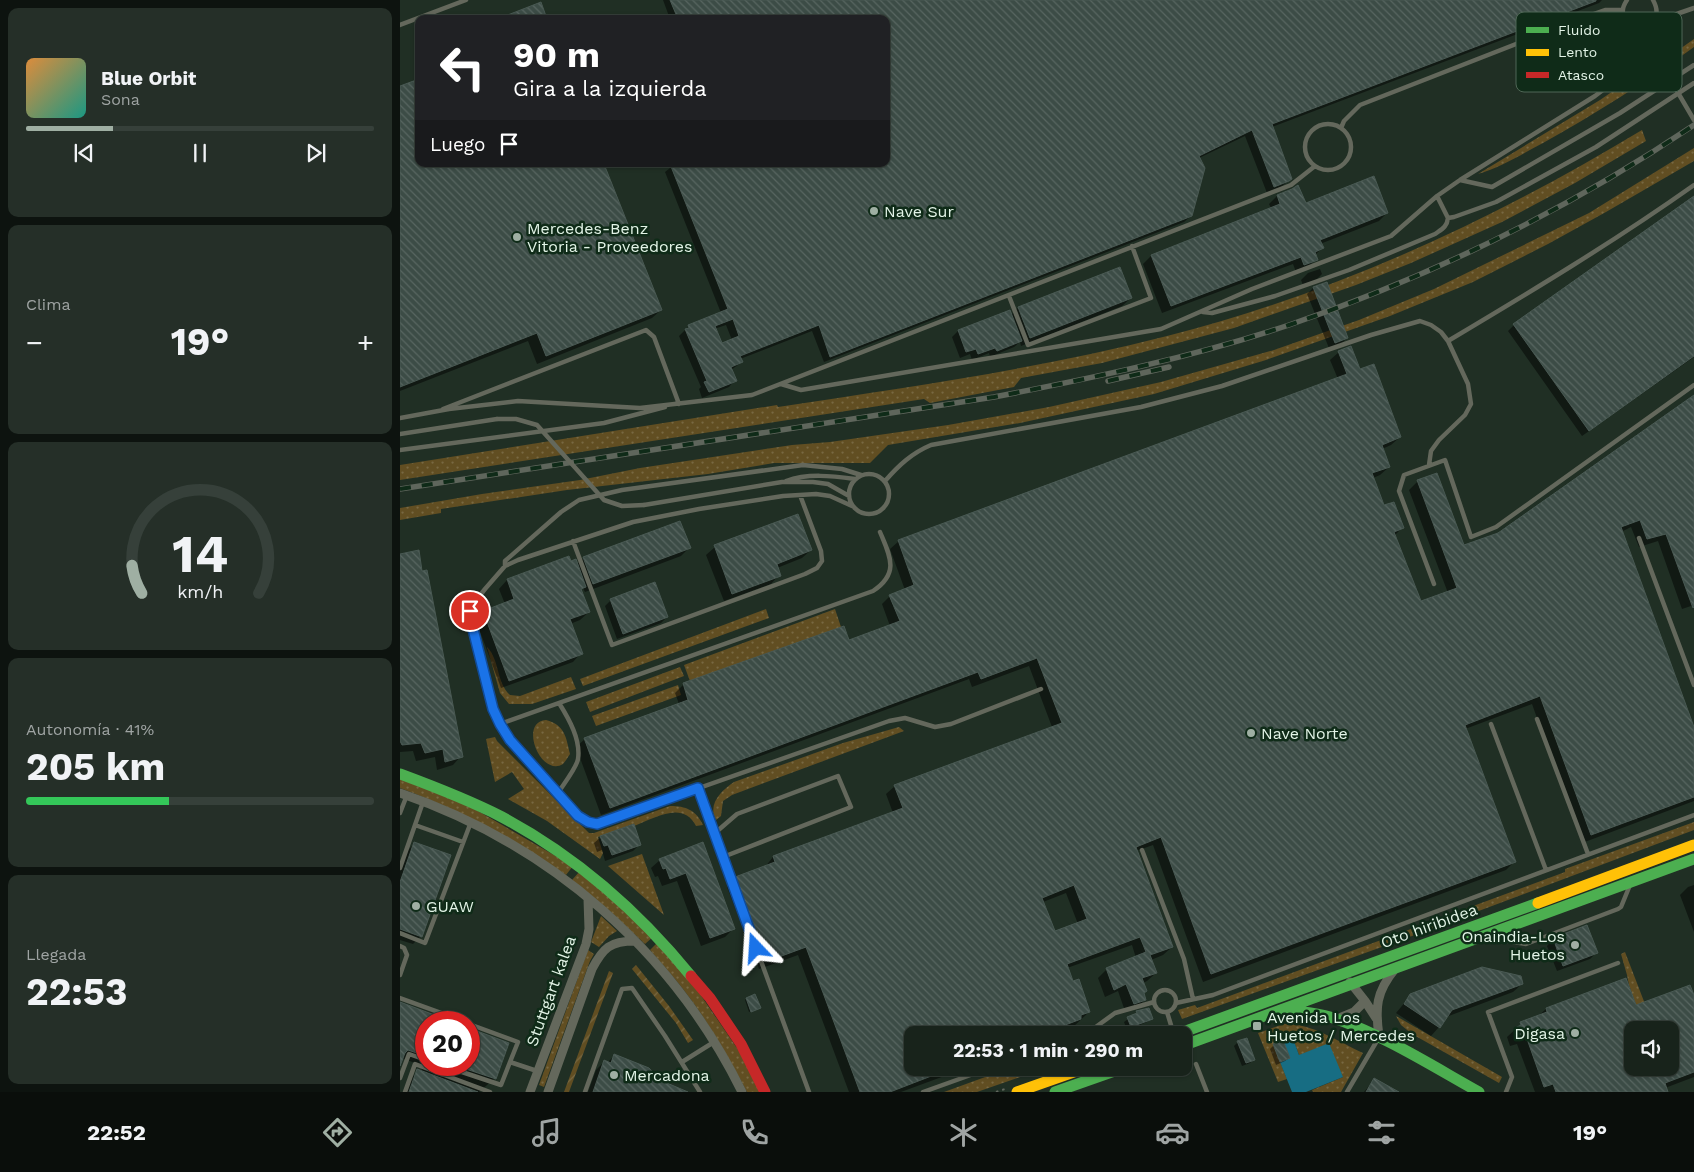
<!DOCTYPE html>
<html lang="es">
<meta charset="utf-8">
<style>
:root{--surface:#18231b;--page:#252f28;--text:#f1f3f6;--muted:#9fa4a3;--line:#36403a;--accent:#9fafa3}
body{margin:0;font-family:"Work Sans",sans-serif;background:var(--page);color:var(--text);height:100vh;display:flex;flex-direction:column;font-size:19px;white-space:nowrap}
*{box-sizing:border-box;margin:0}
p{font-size:16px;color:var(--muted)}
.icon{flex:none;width:28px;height:28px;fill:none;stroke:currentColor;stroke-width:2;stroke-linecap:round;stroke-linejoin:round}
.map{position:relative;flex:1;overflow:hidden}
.sheet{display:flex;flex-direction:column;gap:8px;padding:8px;background:#0d130f;width:400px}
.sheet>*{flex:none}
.guide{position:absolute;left:15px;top:15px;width:475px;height:152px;border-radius:10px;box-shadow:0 1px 4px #0004,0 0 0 1px var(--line);background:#202124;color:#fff;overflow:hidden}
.controls{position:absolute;left:1224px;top:1021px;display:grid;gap:10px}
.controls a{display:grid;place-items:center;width:55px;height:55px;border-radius:10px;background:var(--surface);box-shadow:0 1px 4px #0004,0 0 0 1px var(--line);font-size:25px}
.speed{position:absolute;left:15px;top:1011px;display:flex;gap:10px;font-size:25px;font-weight:700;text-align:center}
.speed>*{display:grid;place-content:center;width:65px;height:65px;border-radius:50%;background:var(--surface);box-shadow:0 1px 4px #0004,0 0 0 1px var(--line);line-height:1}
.speed .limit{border:8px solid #d22;background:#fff;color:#111}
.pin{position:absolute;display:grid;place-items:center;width:42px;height:42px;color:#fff;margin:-21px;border:2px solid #fff;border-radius:50%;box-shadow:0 1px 5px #0007}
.me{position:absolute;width:55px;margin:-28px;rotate:340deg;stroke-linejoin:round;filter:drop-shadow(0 0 4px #0008)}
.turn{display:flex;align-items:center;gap:18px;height:105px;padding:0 15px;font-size:22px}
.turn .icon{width:65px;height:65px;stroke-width:2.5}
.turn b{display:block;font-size:35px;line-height:42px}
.then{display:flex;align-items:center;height:48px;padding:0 15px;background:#0003;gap:10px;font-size:19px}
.big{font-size:38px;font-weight:700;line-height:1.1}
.sheet .card{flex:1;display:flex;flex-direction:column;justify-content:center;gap:8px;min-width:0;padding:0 18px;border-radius:10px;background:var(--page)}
.sheet .dial{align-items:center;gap:0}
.dial svg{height:130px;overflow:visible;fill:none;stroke:var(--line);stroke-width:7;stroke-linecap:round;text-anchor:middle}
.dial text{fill:var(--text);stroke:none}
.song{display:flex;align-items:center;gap:15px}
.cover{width:60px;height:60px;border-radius:8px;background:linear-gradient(135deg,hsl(30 70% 55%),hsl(170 70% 35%))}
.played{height:5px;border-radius:2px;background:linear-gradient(90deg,var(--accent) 25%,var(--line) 25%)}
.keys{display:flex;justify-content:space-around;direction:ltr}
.heat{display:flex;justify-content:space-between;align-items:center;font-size:28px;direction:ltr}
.charge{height:8px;border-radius:4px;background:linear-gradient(90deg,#34c759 41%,var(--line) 0)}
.trip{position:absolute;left:504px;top:1026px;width:288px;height:50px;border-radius:10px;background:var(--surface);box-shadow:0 1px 4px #0004,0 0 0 1px var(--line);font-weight:700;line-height:50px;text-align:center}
.tabs{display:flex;height:80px;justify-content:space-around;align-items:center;background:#0a0e0b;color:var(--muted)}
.tabs .icon{width:35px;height:35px}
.tabs .current{color:var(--accent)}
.tabs b{font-size:22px;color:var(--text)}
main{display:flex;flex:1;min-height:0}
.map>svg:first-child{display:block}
.grass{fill:url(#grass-dots)}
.garden{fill:url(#garden-furrows)}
.water{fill:#176d83}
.shadow{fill:#0007;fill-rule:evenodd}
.building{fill:url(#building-back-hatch);stroke:#495953;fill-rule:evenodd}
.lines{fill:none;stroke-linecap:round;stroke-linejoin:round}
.path{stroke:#61675e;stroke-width:2;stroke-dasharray:2.5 4;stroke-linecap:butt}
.lane{stroke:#64685c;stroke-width:4.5}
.street{stroke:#64685c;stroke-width:9}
.fast{stroke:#4caf50;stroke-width:11}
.slow{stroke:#ffc107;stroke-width:11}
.jam{stroke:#c62828;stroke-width:11}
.rail-casing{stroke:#5f665c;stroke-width:5.5}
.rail{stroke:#0f2b18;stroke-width:4;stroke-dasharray:11;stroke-linecap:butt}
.lane-bridge{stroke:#64685c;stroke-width:4.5}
.route-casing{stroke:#114b97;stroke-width:12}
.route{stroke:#1a73e8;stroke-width:9}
.poi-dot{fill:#9fafa3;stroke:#0f2b18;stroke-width:2}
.labels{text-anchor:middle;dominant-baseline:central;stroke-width:5;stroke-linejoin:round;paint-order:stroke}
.poi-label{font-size:16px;fill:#e3f4e7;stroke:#0f2b18;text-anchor:start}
.street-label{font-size:16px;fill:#e3f4e7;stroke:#0f2b18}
.key{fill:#0f2b18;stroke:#4f6756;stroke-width:1}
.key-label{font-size:14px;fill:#e3f4e7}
</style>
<main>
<section class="sheet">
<div class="card">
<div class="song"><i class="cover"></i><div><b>Blue Orbit</b><p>Sona</p></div></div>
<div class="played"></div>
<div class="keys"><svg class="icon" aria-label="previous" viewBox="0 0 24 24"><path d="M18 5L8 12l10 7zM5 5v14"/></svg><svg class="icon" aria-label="pause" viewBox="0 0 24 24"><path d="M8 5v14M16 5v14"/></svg><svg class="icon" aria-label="next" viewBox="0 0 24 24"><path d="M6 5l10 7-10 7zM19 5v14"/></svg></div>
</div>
<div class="card"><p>Clima</p>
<div class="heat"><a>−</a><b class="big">19°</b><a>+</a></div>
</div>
<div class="card dial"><svg viewBox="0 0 100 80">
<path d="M14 69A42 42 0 1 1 86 69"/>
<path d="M14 69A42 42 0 0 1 8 52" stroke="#9fafa3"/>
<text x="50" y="56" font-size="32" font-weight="700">14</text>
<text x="50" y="72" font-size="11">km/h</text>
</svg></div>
<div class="card"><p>Autonomía · 41%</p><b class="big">205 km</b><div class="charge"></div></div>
<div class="card"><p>Llegada</p><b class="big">22:53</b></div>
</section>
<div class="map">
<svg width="1294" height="1092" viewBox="0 0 1294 1092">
<defs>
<pattern id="grass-dots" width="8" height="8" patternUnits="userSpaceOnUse" patternTransform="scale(1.25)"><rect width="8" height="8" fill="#614e22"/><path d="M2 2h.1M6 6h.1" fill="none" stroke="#786842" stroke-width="1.8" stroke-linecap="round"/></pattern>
<pattern id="garden-furrows" width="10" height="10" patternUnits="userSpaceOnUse" patternTransform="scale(1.25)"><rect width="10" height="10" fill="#614e22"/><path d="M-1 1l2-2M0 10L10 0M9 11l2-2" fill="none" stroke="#786842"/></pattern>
<pattern id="building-back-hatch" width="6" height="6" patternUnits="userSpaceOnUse" patternTransform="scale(1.25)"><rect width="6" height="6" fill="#3c4c46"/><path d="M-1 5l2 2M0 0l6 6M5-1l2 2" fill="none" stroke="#586661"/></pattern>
</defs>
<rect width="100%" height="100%" fill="#202f24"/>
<path class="grass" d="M1294 39V47C1246 82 1195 114 1143 143 1122 154 1101 167 1078 174L1200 100 1229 80 1248 60 1253 68Z
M1242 130 1246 141 1175 183 1102 222 1011 263 956 285 834 328 702 363 621 378 614 387 530 403 524 399 0 480V465L377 405 378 407C508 387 639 369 767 336 936 293 1093 220 1242 130Z
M1294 148V161L1206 212 1148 244 1073 282 990 316 866 360 754 394 620 423 488 445 470 463H374L308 474 167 490 41 509V513L0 520V508L82 494 180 480 240 468 392 445 430 442 548 425 649 407 761 382 874 350 959 320 1034 289 1189 213Z
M366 609 369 618 183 686 180 679Z
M435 609 441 627 290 681 284 665Z
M87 647C100 660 96 682 110 695L120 696 171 677 176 689 132 704H109L100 693Z
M280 667 284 676 190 712 186 702Z
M278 685 281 695 196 726 192 716Z
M146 720C165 725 166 737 170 754 168 757 165 762 163 764 141 778 118 722 146 720Z
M499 727 504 731 332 795 323 801 321 816 316 820C307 804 322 790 334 782L443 743Z
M95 737 97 741 189 833H194L270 806C286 806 296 810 303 825L296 826C283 800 255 818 234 826L233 824 198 837 203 853 200 859 147 821 108 799 124 789 112 772 95 782 86 739Z
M0 777 52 796 173 866 166 875C114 839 60 810 0 788Z
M1294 822V830L1004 939 782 1019 778 1010 795 1005 797 1008 1165 872V869Z
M242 854 264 915 208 866Z
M180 871 254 936 245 944 211 912 172 880Z
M201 916 217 931 209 936 199 947 191 942Z
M258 942 291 981 339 1051 360 1092H347C328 1056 308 1021 283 989 273 976 261 963 250 950Z
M188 950 194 954 190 961 144 1087 139 1085Z
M1225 952 1255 1030H1245L1229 985 1227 975 1221 954Z
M996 1016 1102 1077 1099 1083 1012 1034 1001 1025Z
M884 1024C912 1023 937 1041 963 1053L941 1092H913L912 1090 943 1077 899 1055 892 1037 873 1044 887 1079 878 1082 858 1033Z
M610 1068H646L577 1092H544Z"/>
<path class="garden" d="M236 965 269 1006 293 1040 288 1043 276 1023 232 969Z
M209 971 213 973 169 1092H164Z"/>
<path class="water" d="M892 1036 899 1055 929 1043 943 1077 906 1092H892L880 1062 890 1058 883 1040Z"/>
<path class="shadow" d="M263 0H1202L1199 3 872 127 890 179 881 187 867 193 845 136 799 158 791 216 784 222 424 362 412 331 340 359 342 362 331 370 335 380 329 387 302 398 299 389 301 387 279 336 289 326 321 313 265 172 275 164H486V19H270ZM326 325 332 340 321 345 314 329Z
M0 88 19 164H203L261 310 252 318 137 364 128 341 0 391Z
M893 190 905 205 987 213 979 221 920 244 922 248 915 255 916 259 908 267 896 272 893 264 762 313 743 264 751 256 871 208 869 204 877 196Z
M1294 197V357L1182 436 1108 331 1114 325Z
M719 268 731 298 722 306 621 346 620 342 614 347 590 357 589 353 572 360 570 354 560 358 552 337 558 331 609 311 611 315 618 308Z
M920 269 922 274 916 280 903 285 901 280 908 273Z
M926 284 947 338 941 344 929 348 907 294 913 288Z
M939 352 960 371 1000 437 991 445 982 449 989 467 980 475 973 478 984 507 1002 528 994 536 1020 603 1048 593 1009 490 1018 481 1064 546 1099 534 1294 397V605L1282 609 1258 541 1239 547 1231 527 1221 532 1294 731V801L1182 843 1132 704 1065 729 1114 862 1106 870 803 982 753 845 736 851 772 947 763 955 751 960 756 973 747 981 743 983V994L745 1000 736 1008 725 1011 718 991 705 997 698 978 706 970 736 958 732 945 667 968 673 983 689 1012 672 1028 652 1035H512V1068H566L501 1092H449L398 955 359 969 327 887 336 878 365 867 373 857 493 813 486 794 495 786 652 727 629 666 572 687 569 679 201 815 176 747 185 739 279 704 275 693 284 684 448 642 490 626 482 604 490 596 505 590 490 549 499 541 938 379 930 360ZM666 893 678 924 654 933 643 902Z
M315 547 411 550 402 558 377 568 379 575 371 584 324 601 306 555Z
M289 548 281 556 185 592 183 588 181 590 189 612 180 620 170 624 181 653 173 662 101 688 76 621 84 612 105 604 99 589 107 580 169 558 171 563 176 565 184 558Z
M0 555 21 573 61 756 53 765 37 770 35 757 16 761 13 751 0 752Z
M211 600 267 617 261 623 217 639 205 606Z
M201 837 239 845 233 851 205 861 202 850 197 852 194 843Z
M15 843 21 936 13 944 0 940V869L6 852Z
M303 844 334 928 325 937 301 946 277 881 262 886 258 876 255 877 251 868 260 860Z
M1294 885V932L1280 895 1288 887Z
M1187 927 1196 953 1190 959 1157 971 1147 946 1153 939Z
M1122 984 1113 992 1046 1017 1039 1027 1031 1036 996 1013 1011 995Z
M1294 998V1077L1265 1088 1267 1092H1135L1117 1044 1110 1046 1107 1037 1121 1024 1137 1017 1146 1009 1235 1007ZM1232 1030H1270V1068H1232Z
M346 999 358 1009 349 1012 345 1000Z
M0 1003 51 1022H26V1065H69V1029L108 1044 95 1078 79 1092H5L10 1079 18 1071 21 1072 22 1070 20 1065 2 1058 0 1063Z
M737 1012 751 1018 747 1022 727 1030 724 1022Z
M838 1042 854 1059 850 1063 842 1066 834 1046Z
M874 1045 889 1058 885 1061 876 1065 870 1049Z
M214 1056 259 1082 288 1092H188L196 1070 204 1062 207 1063Z
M974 1080 996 1092H964Z"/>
<path class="building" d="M270 0H1196V1L872 124 892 179 889 181 874 187 852 130 799 156 805 168 792 216 430 357 419 325 340 356 343 362 331 367 337 381 309 392 304 382 307 381 285 329 289 328 288 325 328 309 270 164H486V19H278ZM333 319 339 336 322 343 315 326Z
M141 2 147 19H101L100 18Z
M19 79V164H204L262 310 146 356 137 333 0 387V86Z
M974 176 988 213 920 240 924 248 915 252 918 260 904 265 901 257 771 306 751 255 880 204 877 195 892 189 898 185 906 203Z
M1294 196V356L1189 431 1113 324Z
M720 267 732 298 630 338 618 307Z
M927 282 948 338 935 343 913 287Z
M610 310 622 341 597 351 595 348 578 354 576 349 566 352 558 330Z
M951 346 960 369 974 364 1001 437 982 445 990 467 972 473 984 505 994 502 1004 528 994 532 1021 601 1057 588 1017 480 1037 473 1064 545 1098 533 1294 395V607L1293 608 1266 534 1247 539 1240 520 1221 527 1294 727V797L1191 835 1140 696 1065 725 1116 862 811 974 761 837 736 847 773 947 750 955 757 973 742 978 747 991 744 993 746 1000 734 1004 726 984 714 990 706 968 746 952 740 937 667 964 673 981 679 979 690 1012 681 1015V1019L639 1035H512V1068H552L490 1092H460L406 947 368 961 335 877 375 862 373 856 503 808 494 785 662 723 637 658 581 679 578 672 210 808 184 738 288 700 283 683 444 626 449 640 500 621 489 595 514 585 498 540 947 374 938 351ZM674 885 687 919 655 931 642 898Z
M398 514 412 550 377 564 381 576 332 594 314 545Z
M280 521 291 548 193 584 183 557Z
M19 550 22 571 27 570 63 757 45 762 43 749 25 753 21 743 2 745 0 741V554Z
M169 556 171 561 176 559 186 587 181 589 190 612 170 619 183 654 109 681 83 611 114 599 107 579Z
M255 582 268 617 223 634 210 599Z
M234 824 241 845 212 855 208 845 204 846 200 836Z
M14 842 51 855 22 937 0 929V882Z
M303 842 335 929 310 938 286 873 270 879 266 868 263 869 259 859Z
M1187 925 1198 953 1163 966 1153 938Z
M1082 967 1121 976 1123 984 1052 1010 1040 1028 1004 1004 1010 994Z
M1226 978 1236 1005 1290 985 1294 995V1072L1265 1083 1268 1092H1156L1153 1084 1144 1087 1126 1036 1119 1039 1115 1028 1121 1025 1120 1022 1147 1012 1146 1008ZM1232 1030H1270V1046L1278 1068H1232Z
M355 994 361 1008 351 1012 346 998Z
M0 1002 53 1022H26V1056L8 1050 5 1053 0 1066Z
M749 1008 753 1019 731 1027 727 1017 737 1013 736 1011Z
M69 1028 109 1043 96 1079 54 1065H69Z
M847 1038 855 1060 846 1063 837 1041Z
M883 1040 890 1058 880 1062 873 1044Z
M214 1054 249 1068 260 1080 288 1092H193L204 1060 211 1063Z
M17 1069 78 1092H9Z
M974 1078 999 1092H966Z"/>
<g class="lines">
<path class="path" d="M753 1035 763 1031
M596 1092 605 1089"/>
<path class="lane" d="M1227 0C1206 31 1272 35 1253 0
M1255 16 1265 18 1294 8
M0 25 66 0
M1245 25 1260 62
M905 147a23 23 0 1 1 46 0a23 23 0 1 1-46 0Z
M941 128 944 121 960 105 1188 16 1205 10H1223
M1060 180 1092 187 1220 113 1294 65
M1037 196 1048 218 1054 217 1096 202 1196 147 1294 83
M609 296 628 345 751 298 732 246
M803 312 812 313 875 296 949 270 1035 234C1042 229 1047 227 1048 218
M1048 341C1132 291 1215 241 1294 185
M381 384 401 390 761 329 852 289 991 236 1037 196 1060 180 1195 96 1220 77 1230 63 1235 48 1237 26
M43 409 246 330 254 337 279 404
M0 418 49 409 118 401 240 408 352 395 891 185 915 166
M0 434 97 419
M0 450 204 423 265 407
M449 494a20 20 0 1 1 40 0a20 20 0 1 1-40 0Z
M386 481C408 473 432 476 455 479
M485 481C499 465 512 453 531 445L741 407 822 386 971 335 1020 321 1031 325 1041 332 1048 341 1068 384 1071 404 1065 415 1039 440 1031 451 1029 465
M244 505 382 482H413L428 484 449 496
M452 506 430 496 416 494 383 496 299 509 233 522 118 560 105 566 85 589 74 603 69 617 93 709 100 724 110 740 178 816 188 821 197 824 489 721 505 718 535 727 551 724 641 689
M1239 538 1294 685
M173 541 212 645 405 574 417 568 422 561 421 551 400 495
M105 566V561L161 512 179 500 222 490 403 465 442 469 461 475
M1034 584 999 491 1004 475 1045 460 1071 537 1096 527 1294 385
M1137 719 1188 854
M100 724 473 591C500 573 490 556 480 532
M1091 724 1146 870
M298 789 409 1092
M158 793C163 785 177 767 178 759 181 740 169 719 159 703
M0 813 7 795
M15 825 63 842
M315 833 337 814 438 776 451 807 323 857
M742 850 784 959 793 999
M0 868 23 802
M0 933 25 943 71 822
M1090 938 1126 944 1218 909 1221 907 1230 885
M0 946 4 948 7 955 0 975
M754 1001a11 11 0 1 1 22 0a11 11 0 1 1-22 0Z
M0 998 66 1022
M776 1003 813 995 1294 815
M767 1012 774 1035
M69 1024 118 1042 110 1062 137 1071
M678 1035 693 1029 715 1013 754 1002
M282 1062 314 1042
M796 1064 807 1092
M41 1065 101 1085 110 1062
M0 1078 9 1054 26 1060
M5 1092 15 1064 90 1092
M185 1092 222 989 232 988 265 1036 300 1092
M523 1092 590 1068
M947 1092 978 1039
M1106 1092 1112 1077 1088 1012 1218 963"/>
<path class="street" d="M0 793C149 844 272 950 342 1092
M950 982 965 1001 976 1018
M937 1019 954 1012 965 1001
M979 1036C975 1008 976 992 995 969
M130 1092 186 944 189 929 188 899
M148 1092 192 969C203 948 210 941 235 941"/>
<path class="fast" d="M0 774C35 787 69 800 102 817 175 856 239 912 291 976
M888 1010C902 1012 917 1013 930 1017 979 1032 1034 1067 1079 1092
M775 1035 1138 903
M782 1046 1294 859
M655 1092 723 1068"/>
<path class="slow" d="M1138 903 1294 845
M617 1092 685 1068"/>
<path class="jam" d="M291 976 310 998 341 1044 365 1092"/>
<defs>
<path id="rail" d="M708 381 769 367
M0 489 594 397C693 378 793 357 889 325 1032 276 1169 209 1294 125"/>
</defs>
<use href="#rail" class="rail-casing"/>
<use href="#rail" class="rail"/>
<path class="lane-bridge" d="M1260 62 1294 120
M97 419H116L137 425 204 500 222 506 244 505"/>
</g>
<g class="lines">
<defs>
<path id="route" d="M70 611V617L93 709 100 724 110 740 178 816 188 822 197 824 298 788 356 948"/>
</defs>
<use href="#route" class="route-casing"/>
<use href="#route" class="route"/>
</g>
<g class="poi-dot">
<circle cx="474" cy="211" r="5"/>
<circle cx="117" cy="237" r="5"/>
<circle cx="851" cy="733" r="5"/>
<circle cx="16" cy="906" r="5"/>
<circle cx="1175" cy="945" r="5"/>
<rect x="852" y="1021" width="10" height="10" rx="2.5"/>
<circle cx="1175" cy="1033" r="5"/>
<circle cx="214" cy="1075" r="5"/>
</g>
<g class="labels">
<g class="poi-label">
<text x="484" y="211">Nave Sur</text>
<text x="127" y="228">Mercedes-Benz<tspan x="127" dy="18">Vitoria - Proveedores</tspan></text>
<text x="861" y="733">Nave Norte</text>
<text x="26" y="906">GUAW</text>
<text x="1165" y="936" text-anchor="end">Onaindia-Los<tspan x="1165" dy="18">Huetos</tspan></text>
<text x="867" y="1017">Avenida Los<tspan x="867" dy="18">Huetos / Mercedes</tspan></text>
<text x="1165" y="1033" text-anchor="end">Digasa</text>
<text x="224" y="1075">Mercadona</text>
</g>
<g class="street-label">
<text transform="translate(1029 926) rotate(-20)">Oto hiribidea</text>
<text transform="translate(151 991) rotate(-70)">Stuttgart kalea</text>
</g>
</g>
<rect x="1116" y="12" width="166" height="80" rx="8" class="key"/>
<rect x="1126" y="27" width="23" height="6" fill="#4caf50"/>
<rect x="1126" y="49" width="23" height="7" fill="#ffc107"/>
<rect x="1126" y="72" width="23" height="6" fill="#c62828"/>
<g class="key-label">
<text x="1158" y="35">Fluido</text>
<text x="1158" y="57">Lento</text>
<text x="1158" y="80">Atasco</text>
</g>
</svg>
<div class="controls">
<a><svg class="icon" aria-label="sound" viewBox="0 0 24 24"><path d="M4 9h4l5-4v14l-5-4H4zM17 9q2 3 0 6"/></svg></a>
</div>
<div class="speed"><div class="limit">20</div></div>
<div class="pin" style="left:70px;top:611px;background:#d93025"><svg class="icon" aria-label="arrive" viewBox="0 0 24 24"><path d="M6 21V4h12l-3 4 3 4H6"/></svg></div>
<svg class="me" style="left:356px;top:948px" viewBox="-20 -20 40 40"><path d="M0-17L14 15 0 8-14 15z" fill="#1a73e8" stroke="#fff" stroke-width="4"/></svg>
<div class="trip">22:53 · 1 min · 290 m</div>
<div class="guide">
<div class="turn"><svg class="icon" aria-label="left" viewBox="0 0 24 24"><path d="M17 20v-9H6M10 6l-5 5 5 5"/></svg><div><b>90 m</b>Gira a la izquierda</div></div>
<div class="then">Luego<svg class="icon" aria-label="arrive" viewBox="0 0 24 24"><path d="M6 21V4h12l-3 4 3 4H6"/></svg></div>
</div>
</div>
</main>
<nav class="tabs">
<b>22:52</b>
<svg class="icon current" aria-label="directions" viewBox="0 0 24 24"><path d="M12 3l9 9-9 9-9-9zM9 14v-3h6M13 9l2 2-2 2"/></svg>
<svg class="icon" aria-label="music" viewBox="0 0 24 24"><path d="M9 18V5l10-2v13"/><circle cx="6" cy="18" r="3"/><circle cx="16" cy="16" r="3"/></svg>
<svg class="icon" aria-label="phone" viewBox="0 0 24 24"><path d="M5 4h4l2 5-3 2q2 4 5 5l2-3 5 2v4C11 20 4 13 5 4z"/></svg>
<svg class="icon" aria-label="climate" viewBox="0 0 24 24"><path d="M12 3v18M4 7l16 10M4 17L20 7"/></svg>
<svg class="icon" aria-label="car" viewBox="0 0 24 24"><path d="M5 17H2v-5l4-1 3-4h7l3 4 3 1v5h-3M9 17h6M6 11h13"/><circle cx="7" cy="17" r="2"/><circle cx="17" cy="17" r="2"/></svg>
<svg class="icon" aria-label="filters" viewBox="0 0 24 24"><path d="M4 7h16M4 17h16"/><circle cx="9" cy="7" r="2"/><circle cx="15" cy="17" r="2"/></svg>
<b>19°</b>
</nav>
